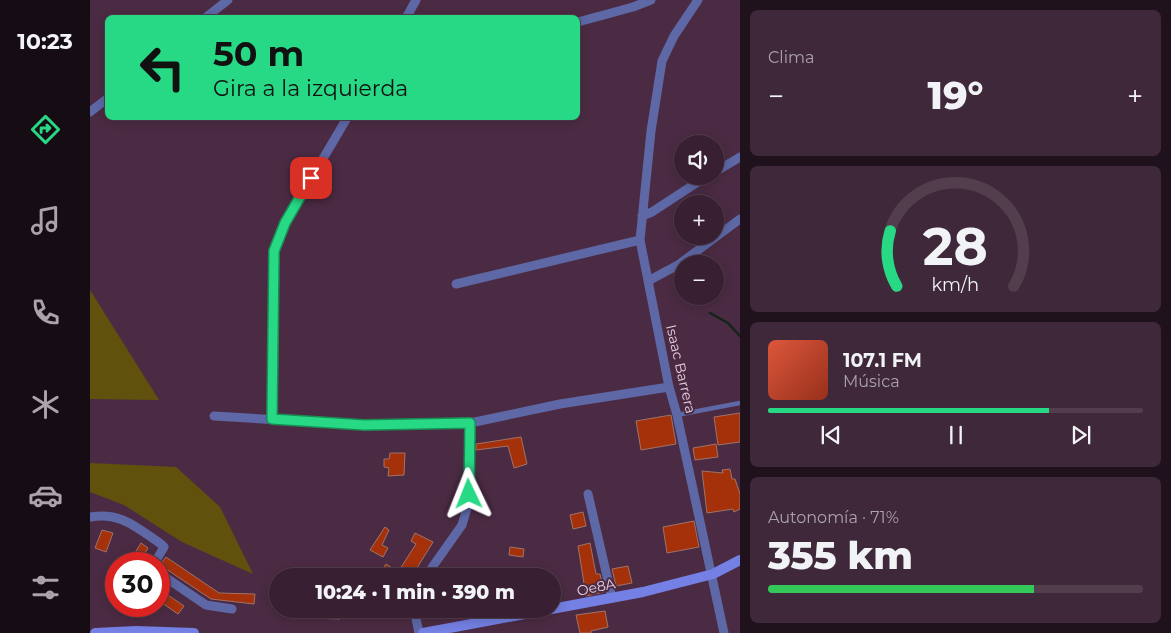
<!DOCTYPE html>
<html lang="es">
<meta charset="utf-8">
<style>
:root{--surface:#382032;--page:#3f283a;--text:#f1f3f6;--muted:#aba3ac;--line:#523e4d;--accent:#27d885}
body{margin:0;font-family:Montserrat,sans-serif;background:var(--page);color:var(--text);height:100vh;display:flex;flex-direction:column;font-size:19px;white-space:nowrap}
*{box-sizing:border-box;margin:0}
p{font-size:16px;color:var(--muted)}
.icon{flex:none;width:28px;height:28px;fill:none;stroke:currentColor;stroke-width:2;stroke-linecap:round;stroke-linejoin:round}
.map{position:relative;flex:1;overflow:hidden}
.details{display:flex;flex-direction:column;gap:10px;padding:10px;background:#1f121c;width:431px}
.details>*{flex:none}
.banner{position:absolute;left:15px;top:15px;width:475px;height:105px;border-radius:8px;box-shadow:0 2px 12px #0003,0 0 0 1px var(--line);background:#27d885;color:#111;overflow:hidden}
.fabs{position:absolute;left:584px;top:135px;display:grid;gap:10px}
.fabs a{display:grid;place-items:center;width:50px;height:50px;border-radius:50%;background:var(--surface);box-shadow:0 2px 12px #0003,0 0 0 1px var(--line);font-size:25px}
.speed{position:absolute;left:15px;top:552px;display:flex;gap:10px;font-size:25px;font-weight:700;text-align:center}
.speed>*{display:grid;place-content:center;width:65px;height:65px;border-radius:50%;background:var(--surface);box-shadow:0 2px 12px #0003,0 0 0 1px var(--line);line-height:1}
.speed .limit{border:8px solid #d22;background:#fff;color:#111}
.pin{position:absolute;display:grid;place-items:center;width:42px;height:42px;color:#fff;margin:-21px;border-radius:10px;box-shadow:0 2px 8px #0006}
.me{position:absolute;width:55px;margin:-28px;rotate:358deg;stroke-linejoin:round;filter:drop-shadow(0 0 4px #0008)}
.turn{display:flex;align-items:center;gap:18px;height:105px;padding:0 25px;font-size:22px}
.turn .icon{width:65px;height:65px;stroke-width:2.5}
.turn b{display:block;font-size:35px;line-height:42px}
.big{font-size:38px;font-weight:800;line-height:1.1}
.details .widget{flex:1;display:flex;flex-direction:column;justify-content:center;gap:8px;min-width:0;padding:0 18px;border-radius:8px;background:var(--page)}
.details .dial{align-items:center;gap:0}
.dial svg{height:130px;overflow:visible;fill:none;stroke:var(--line);stroke-width:7;stroke-linecap:round;text-anchor:middle}
.dial text{fill:var(--text);stroke:none}
.song{display:flex;align-items:center;gap:15px}
.cover{width:60px;height:60px;border-radius:8px;background:linear-gradient(135deg,hsl(10 70% 55%),hsl(10 70% 35%))}
.played{height:5px;border-radius:2px;background:linear-gradient(90deg,var(--accent) 75%,var(--line) 75%)}
.keys{display:flex;justify-content:space-around;direction:ltr}
.heat{display:flex;justify-content:space-between;align-items:center;font-size:28px;direction:ltr}
.charge{height:8px;border-radius:4px;background:linear-gradient(90deg,#34c759 71%,var(--line) 0)}
.trip{position:absolute;left:179px;top:568px;width:292px;height:50px;border-radius:25px;background:var(--surface);box-shadow:0 2px 12px #0003,0 0 0 1px var(--line);font-weight:800;line-height:50px;text-align:center}
main{display:flex;flex:1;min-height:0}
.menu{display:flex;flex-direction:column;width:90px;justify-content:space-around;align-items:center;background:#160d14;color:var(--muted)}
.menu .icon{width:35px;height:35px}
.menu .current{color:var(--accent)}
.menu b{font-size:22px;color:var(--text)}
.map>svg:first-child{display:block}
.green{fill:#60520d}
.lines{fill:none;stroke-linecap:round;stroke-linejoin:round}
.stream{stroke:#13241a;stroke-width:2.5}
.building{fill:#a5310b;stroke:#a07367}
.lane{stroke:#5e68a6;stroke-width:4.5}
.street{stroke:#5e68a6;stroke-width:9}
.secondary{stroke:#7480e3;stroke-width:10}
.route-casing{stroke:#198c56;stroke-width:12}
.route{stroke:#27d885;stroke-width:9}
.labels{text-anchor:middle;dominant-baseline:central;stroke-width:4;stroke-linejoin:round;paint-order:stroke}
.street-label{font-size:14px;fill:#e6d1e0;stroke:#4b2b43}
</style>
<main>
<nav class="menu">
<b>10:23</b>
<svg class="icon current" aria-label="directions" viewBox="0 0 24 24"><path d="M12 3l9 9-9 9-9-9zM9 14v-3h6M13 9l2 2-2 2"/></svg>
<svg class="icon" aria-label="music" viewBox="0 0 24 24"><path d="M9 18V5l10-2v13"/><circle cx="6" cy="18" r="3"/><circle cx="16" cy="16" r="3"/></svg>
<svg class="icon" aria-label="phone" viewBox="0 0 24 24"><path d="M5 4h4l2 5-3 2q2 4 5 5l2-3 5 2v4C11 20 4 13 5 4z"/></svg>
<svg class="icon" aria-label="climate" viewBox="0 0 24 24"><path d="M12 3v18M4 7l16 10M4 17L20 7"/></svg>
<svg class="icon" aria-label="car" viewBox="0 0 24 24"><path d="M5 17H2v-5l4-1 3-4h7l3 4 3 1v5h-3M9 17h6M6 11h13"/><circle cx="7" cy="17" r="2"/><circle cx="17" cy="17" r="2"/></svg>
<svg class="icon" aria-label="filters" viewBox="0 0 24 24"><path d="M4 7h16M4 17h16"/><circle cx="9" cy="7" r="2"/><circle cx="15" cy="17" r="2"/></svg>
</nav>
<div class="map">
<svg width="650" height="633" viewBox="0 0 650 633">
<rect width="100%" height="100%" fill="#4b2b43"/>
<path class="green" d="M0 290 69 400 0 399Z
M0 463 86 467 130 507 163 574 92 542 34 505 0 492Z"/>
<g class="lines">
<path class="stream" d="M620 313 638 323 650 336"/>
</g>
<path class="building" d="M650 413V442L628 445 624 417Z
M581 415 586 444 551 450 546 421Z
M431 437 437 464 424 468 418 446 386 450V444Z
M626 444 628 457 605 460 603 448Z
M300 453H315L314 475 298 476 299 468 294 467V459H299Z
M640 469 642 479H645L650 494V509L644 512 643 509 617 513 612 471 633 473 632 470Z
M493 512 496 526 483 529 480 515Z
M604 521 609 547 577 553 573 527Z
M295 527 299 530 292 545 298 548 293 557 280 550Z
M12 530 23 533 16 552 5 548Z
M325 533 343 542 322 576H288L296 564 308 572 326 544 321 541Z
M51 543 58 548 48 564H38Z
M500 543 506 574H510L514 592 496 596 488 546Z
M420 547 434 549 433 557 419 555Z
M76 557 129 593 165 594 164 604 121 599 70 565Z
M538 566 542 583 526 586 522 569Z
M69 589 94 606 88 614 69 601Z
M221 609H251L250 619 221 618Z
M515 611 518 627 501 631V633H490L486 615Z"/>
<g class="lines">
<path class="lane" d="M587 415 650 403"/>
<path class="street" d="M608 0 584 36 572 61 561 131 550 240 579 387 587 415 634 633
M115 18 138 0
M316 18 326 0
M488 22 543 7 561 0
M0 112 18 98
M625 172 650 157
M552 216 562 212 617 176
M558 281 588 265 650 219
M366 284 550 240
M124 416 274 425 380 423 470 404 579 387
M182 419 184 251 195 223 257 118
M498 494 522 598
M0 517C31 512 46 527 71 544L74 547 64 564
M69 573 116 605 142 609
M336 576 372 525 378 505 380 423
M324 609 329 633"/>
<path class="secondary" d="M5 633 46 631 104 633
M333 633 553 592 623 574 650 560"/>
</g>
<g class="lines">
<defs>
<path id="route" d="M221 178 195 223 184 251 182 419 274 425 380 423 379 494"/>
</defs>
<use href="#route" class="route-casing"/>
<use href="#route" class="route"/>
</g>
<g class="labels">
<g class="street-label">
<text transform="translate(591 369) rotate(77)">Isaac Barrera</text>
<text transform="translate(506 587) rotate(-12)">Oe8A</text>
</g>
</g>
</svg>
<div class="fabs">
<a><svg class="icon" aria-label="sound" viewBox="0 0 24 24"><path d="M4 9h4l5-4v14l-5-4H4zM17 9q2 3 0 6"/></svg></a>
<a>+</a>
<a>−</a>
</div>
<div class="speed"><div class="limit">30</div></div>
<div class="pin" style="left:221px;top:178px;background:#d93025"><svg class="icon" aria-label="arrive" viewBox="0 0 24 24"><path d="M6 21V4h12l-3 4 3 4H6"/></svg></div>
<svg class="me" style="left:379px;top:494px" viewBox="-20 -20 40 40"><path d="M0-17L14 15 0 8-14 15z" fill="#27d885" stroke="#fff" stroke-width="4"/></svg>
<div class="trip">10:24 · 1 min · 390 m</div>
<div class="banner">
<div class="turn"><svg class="icon" aria-label="left" viewBox="0 0 24 24"><path d="M17 20v-9H6M10 6l-5 5 5 5"/></svg><div><b>50 m</b>Gira a la izquierda</div></div>
</div>
</div>
<section class="details">
<div class="widget"><p>Clima</p>
<div class="heat"><a>−</a><b class="big">19°</b><a>+</a></div>
</div>
<div class="widget dial"><svg viewBox="0 0 100 80">
<path d="M14 69A42 42 0 1 1 86 69"/>
<path d="M14 69A42 42 0 0 1 10 35" stroke="#27d885"/>
<text x="50" y="56" font-size="32" font-weight="700">28</text>
<text x="50" y="72" font-size="11">km/h</text>
</svg></div>
<div class="widget">
<div class="song"><i class="cover"></i><div><b>107.1 FM</b><p>Música</p></div></div>
<div class="played"></div>
<div class="keys"><svg class="icon" aria-label="previous" viewBox="0 0 24 24"><path d="M18 5L8 12l10 7zM5 5v14"/></svg><svg class="icon" aria-label="pause" viewBox="0 0 24 24"><path d="M8 5v14M16 5v14"/></svg><svg class="icon" aria-label="next" viewBox="0 0 24 24"><path d="M6 5l10 7-10 7zM19 5v14"/></svg></div>
</div>
<div class="widget"><p>Autonomía · 71%</p><b class="big">355 km</b><div class="charge"></div></div>
</section>
</main>
